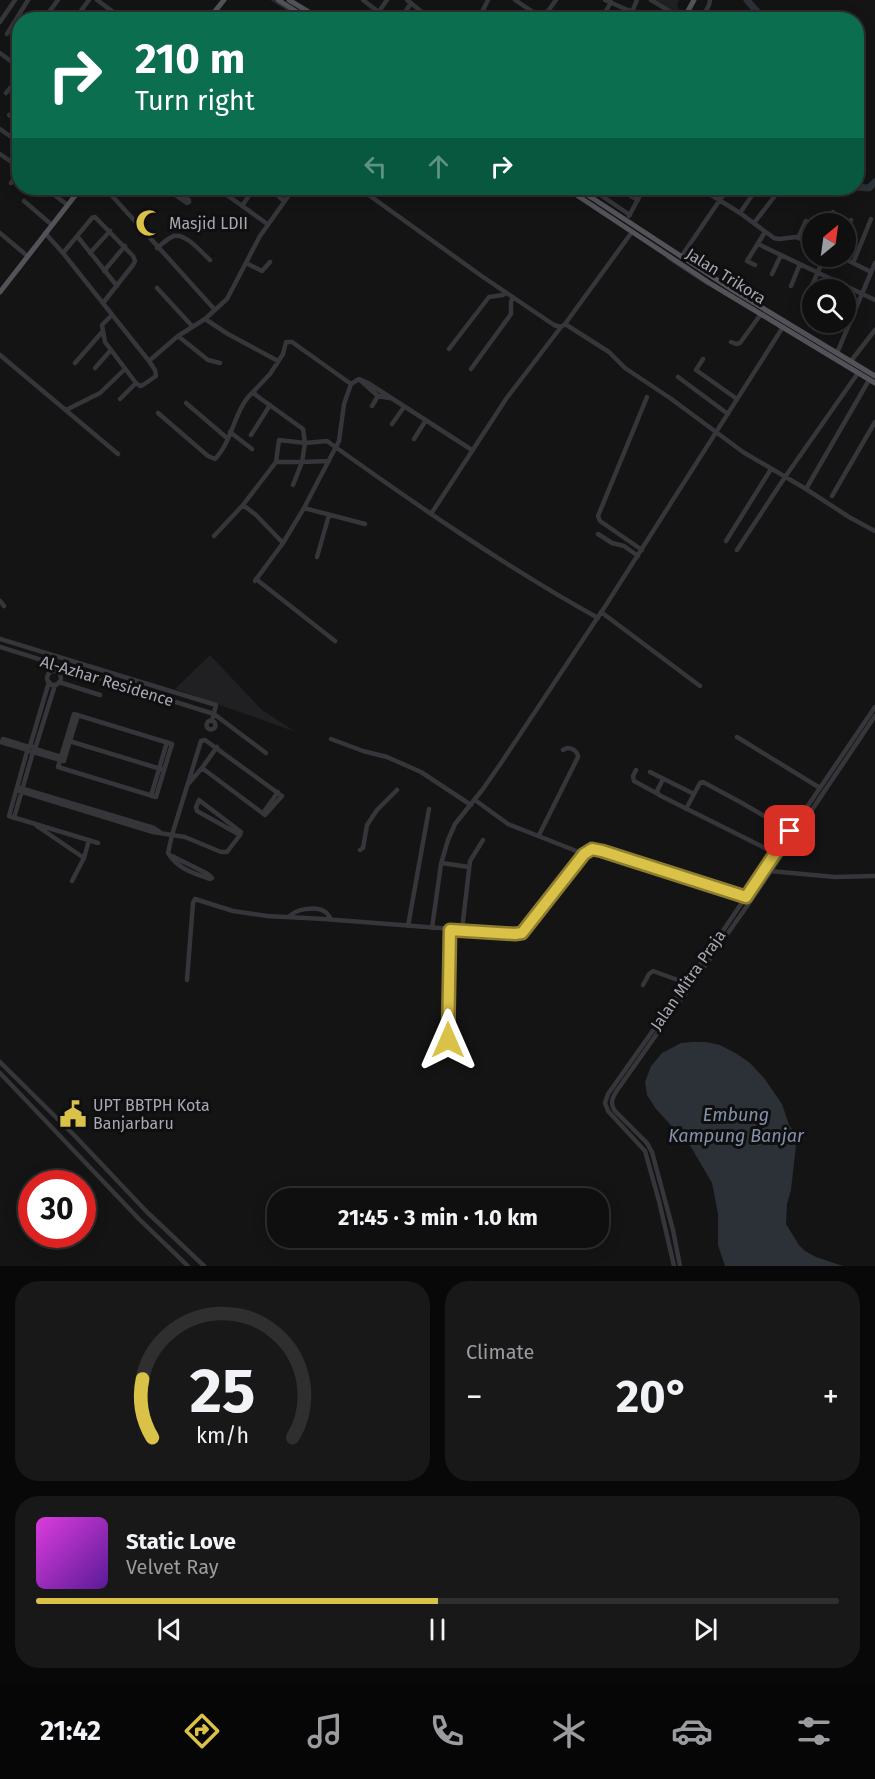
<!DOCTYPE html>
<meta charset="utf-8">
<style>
:root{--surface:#0f0f10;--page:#181819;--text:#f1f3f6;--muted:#9b9c9f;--line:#2f2f30;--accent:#dac148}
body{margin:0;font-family:"Fira Sans",sans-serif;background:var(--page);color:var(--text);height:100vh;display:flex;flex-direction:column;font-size:22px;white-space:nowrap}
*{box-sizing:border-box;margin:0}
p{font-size:20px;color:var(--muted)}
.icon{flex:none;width:33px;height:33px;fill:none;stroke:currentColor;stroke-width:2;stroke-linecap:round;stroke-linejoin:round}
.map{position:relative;height:1266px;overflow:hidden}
.side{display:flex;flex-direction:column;gap:15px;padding:15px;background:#080809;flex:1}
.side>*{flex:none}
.hud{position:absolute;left:12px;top:12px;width:852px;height:183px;border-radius:24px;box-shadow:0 3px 15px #0003,0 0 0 2px var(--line);background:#0b6e4f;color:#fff;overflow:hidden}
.needle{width:39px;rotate:29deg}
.controls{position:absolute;left:802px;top:213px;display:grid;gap:12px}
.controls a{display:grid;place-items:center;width:54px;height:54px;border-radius:50%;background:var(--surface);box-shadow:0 3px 15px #0003,0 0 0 2px var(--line);font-size:30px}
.speed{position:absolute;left:18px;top:1170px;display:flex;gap:12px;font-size:30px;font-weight:700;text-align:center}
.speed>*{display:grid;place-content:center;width:78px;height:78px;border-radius:50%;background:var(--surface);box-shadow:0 3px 15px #0003,0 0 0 2px var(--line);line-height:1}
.speed .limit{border:9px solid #d22;background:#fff;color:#111}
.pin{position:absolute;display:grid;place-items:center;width:51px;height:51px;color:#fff;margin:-26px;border-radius:12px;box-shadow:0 3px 9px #0006}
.me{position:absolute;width:66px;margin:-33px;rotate:0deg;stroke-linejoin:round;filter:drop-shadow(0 0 4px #0008)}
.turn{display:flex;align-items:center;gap:21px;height:126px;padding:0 24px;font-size:27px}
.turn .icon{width:78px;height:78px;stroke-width:2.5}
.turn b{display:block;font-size:42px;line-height:51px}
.lanes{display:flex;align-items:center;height:57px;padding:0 24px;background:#0003;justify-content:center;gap:30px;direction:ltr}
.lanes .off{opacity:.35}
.big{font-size:45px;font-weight:700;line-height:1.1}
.side .card{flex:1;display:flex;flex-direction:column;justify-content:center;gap:9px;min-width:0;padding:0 21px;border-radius:24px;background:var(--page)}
.side .dial{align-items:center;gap:0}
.dial svg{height:156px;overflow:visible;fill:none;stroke:var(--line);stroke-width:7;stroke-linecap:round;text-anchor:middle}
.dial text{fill:var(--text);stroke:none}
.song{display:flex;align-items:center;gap:18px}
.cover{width:72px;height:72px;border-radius:9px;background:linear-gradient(135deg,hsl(300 70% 55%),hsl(270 70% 35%))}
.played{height:6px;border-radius:3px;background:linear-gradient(90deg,var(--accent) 50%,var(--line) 50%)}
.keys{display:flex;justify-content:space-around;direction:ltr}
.heat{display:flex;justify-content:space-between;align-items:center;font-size:33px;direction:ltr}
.side .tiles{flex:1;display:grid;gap:15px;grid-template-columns:1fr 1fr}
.card:last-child{grid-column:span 2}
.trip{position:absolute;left:267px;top:1188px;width:342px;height:60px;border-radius:24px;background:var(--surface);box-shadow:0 3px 15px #0003,0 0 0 2px var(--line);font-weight:700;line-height:60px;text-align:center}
.tabs{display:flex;height:96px;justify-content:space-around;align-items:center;background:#060606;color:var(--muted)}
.tabs .icon{width:42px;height:42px}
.tabs .active{color:var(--accent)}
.tabs b{font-size:27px;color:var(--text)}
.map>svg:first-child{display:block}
.built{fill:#202022}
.water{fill:#2c3037}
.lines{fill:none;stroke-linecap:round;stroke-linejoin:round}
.stream{stroke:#2c3037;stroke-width:1.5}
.river{stroke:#2c3037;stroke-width:7}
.minor{stroke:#35353a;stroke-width:4.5}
.major{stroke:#525258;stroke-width:5}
.route-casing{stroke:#8e7d2f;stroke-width:15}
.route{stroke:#dac148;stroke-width:10}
.labels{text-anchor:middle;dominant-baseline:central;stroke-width:6;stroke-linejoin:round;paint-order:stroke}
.poi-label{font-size:16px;fill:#a7a9b4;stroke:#0f0f10;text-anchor:start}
.street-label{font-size:16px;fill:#a7a9b4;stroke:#0f0f10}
.water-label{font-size:18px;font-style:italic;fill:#8391ab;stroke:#0f0f10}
</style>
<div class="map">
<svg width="875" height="1266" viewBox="0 0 875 1266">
<rect width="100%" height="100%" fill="#141415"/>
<path class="built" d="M655 0H679L677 5 680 14Z
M210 655 262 710 296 732 175 689Z"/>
<path class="water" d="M692 1042H706L720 1045 737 1054 750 1063 764 1078 782 1104 789 1125 797 1136 791 1190 787 1204 786 1224 799 1245 805 1251 816 1257 843 1266H725L718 1245V1214L712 1183 691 1147 656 1109 647 1095 645 1082 651 1066 662 1053 681 1043Z"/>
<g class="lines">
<path class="stream" d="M272 0 304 20
M667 258 708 285"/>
<path class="river" d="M747 0 764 20
M856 187 869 188 875 182"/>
<path class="minor" d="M97 0 124 20
M363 0 389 20
M407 0 427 16 425 20
M515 0 533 12 540 15 548 11 556 0
M605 0 632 12 645 20
M651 0 683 19
M632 12 637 0
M704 14 713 20
M43 20 58 0
M74 20 89 0
M373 20 387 0
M400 20 411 3
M478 20 488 0
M601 20 611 2
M624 20 629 10
M701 20 709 5 710 0
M0 22 15 0
M7 34 28 0
M0 53 20 68
M12 62 20 51
M6 93 11 87 20 93
M9 115 20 123
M0 129 20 143
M0 154 20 168
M11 183 20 169
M45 188 65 203
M105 188 215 310
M165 188 187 203 189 202
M172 188 189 200V202
M217 188 266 223
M359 188 483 277 554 325 561 327
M617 188 638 200
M700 188 740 213 774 238 779 239 796 237 813 244
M272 190 284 201
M592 198 596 192 630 215
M24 201 52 225
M242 206 254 188
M740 213 757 188
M629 216 644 188
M754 223 781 188
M828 224 833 212
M846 232 851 220
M0 233 25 254
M45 233 63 253 149 361 155 370 156 376 143 385 140 386 136 383 105 342 102 325 112 315
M77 236 117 286
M798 238 806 221
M758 244 875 300
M157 248C162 244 168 238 174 236 186 233 202 253 210 260
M63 253 92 218 95 217 133 256 135 261 133 265 103 303
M90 253 110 231
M839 256 871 272
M681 257 728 188
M246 263 262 271 270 262
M853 263 871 219
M755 265 747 261 765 232
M104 271 125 246
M772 274 781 255
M791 286 800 264
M157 288 192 326
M809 292 825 256
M205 319 228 334 278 361
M565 324 609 352 625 368 670 398 743 452 806 489 849 517 875 531
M178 336 208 360 220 363
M731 342 736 344 740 343 761 314
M449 349 489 297 503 295 506 293
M837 353 875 263
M0 355 118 454
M703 359 696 370 737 399
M149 361 178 336 205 319 227 299 260 236 294 188
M851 361 875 330
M75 363 103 331
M95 368 111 350
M471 369 511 314V302L513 297
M678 377 728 414
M360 380 378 396
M120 399 136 383
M186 403 227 438
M372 406 378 396 389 398
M66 410 100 393 125 369
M158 413 208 456 215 459C233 441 234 409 253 392
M392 424 404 407
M230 432 252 449
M251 435 270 405
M414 439 426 420
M276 462H302L305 443 303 429 257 396 253 392 270 374 283 354 286 342H292L351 384
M293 485 302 462 329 461
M806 489 869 380
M832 496 875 422
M243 505 256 515 283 543
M304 508 365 524
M431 514 506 399 561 327 565 324 632 232
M598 534 612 543 624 546 638 556
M214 536 243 505 276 462 279 440 305 443 327 441C415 504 503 565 598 618
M726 541 771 469
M642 550 600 521 598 516 647 397
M737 550 785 477 858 373
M317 557 329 515
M256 579 335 641
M255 581 283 543 304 508 339 441 344 404 351 384 359 379 368 383 472 450
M0 601 4 606
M601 612 700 686
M0 639 216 705 212 721
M0 647 214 714 266 753
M47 678a7 7 0 1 1 14 0a7 7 0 1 1-14 0Z
M59 682 100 695
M55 685 35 749 65 758
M74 714 172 744 156 797 58 767Z
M206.5 725a4.5 4.5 0 1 1 9 0a4.5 4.5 0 1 1-9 0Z
M737 737 820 788
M3 739 29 747
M331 739 363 751 387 757 421 772 471 805
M66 740 164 770
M0 742 28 750
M30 746 49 682
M28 751 33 752 35 748 31 746 28 748 9 816 98 843
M64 760 78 715
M202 768 265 815 282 796 205 740 201 741 172 835 168 853C178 869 193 873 210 879L212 878
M636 770 633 776 634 781 658 794
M650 772 694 794 700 783 703 782 742 803 790 831
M663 779 657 791 659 795 775 853
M189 783 202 768 217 747
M17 787 154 828 160 832
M16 790 153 832 185 837 221 852H227L240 835 241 832 199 800 196 807 197 811 240 835
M151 796 167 742
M475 800 508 824 584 854
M686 809 694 794
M263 813 278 792
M14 818 33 752 64 761
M37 826 84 858
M539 835 578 757C578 752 573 748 567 748L563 750
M360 850 363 848 367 825 377 810 397 790
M172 856 208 874 212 878
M442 863 469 867
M770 871 835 877 875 876
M72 881 84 858 89 840
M289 917C295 909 315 906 324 911 328 913 328 915 331 919
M408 926 429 809
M432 928 441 864 448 840 455 824 483 789 501 763 606 605 783 327
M462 930 470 861 483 840
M187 980 193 903 195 899 233 911 267 916 324 919 517 934C528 931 574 867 584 854L592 849 601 851 752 899
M643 985 649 974 653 971 686 983
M448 1040 450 929
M0 1062 74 1135 147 1212 204 1266
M0 1073 139 1219 188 1266
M674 1266 659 1201 645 1151 608 1111 605 1103 608 1094 703 960 875 707
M680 1266 673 1230 652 1152 647 1143 615 1111C609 1103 613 1096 618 1089L752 899 875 716"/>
<path class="major" d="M278 0 310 20
M289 0 322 20
M208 20 224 0
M683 20 694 0
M566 188 711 284 875 383
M577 188 731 289 875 376
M0 292 81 188"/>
</g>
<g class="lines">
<defs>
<path id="route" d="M448 1040 450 930 515 934 522 933 584 854 592 849 602 851 746 897 790 831"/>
</defs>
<use href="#route" class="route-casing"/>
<use href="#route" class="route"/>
</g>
<defs>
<symbol id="mosque-bare" viewBox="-9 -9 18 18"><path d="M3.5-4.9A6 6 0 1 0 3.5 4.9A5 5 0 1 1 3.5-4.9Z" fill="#dac148" stroke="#0f0f10" stroke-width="2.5" paint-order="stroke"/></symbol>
<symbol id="civic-bare" viewBox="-9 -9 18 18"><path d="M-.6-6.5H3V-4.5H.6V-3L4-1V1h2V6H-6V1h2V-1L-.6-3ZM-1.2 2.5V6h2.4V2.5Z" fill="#dac148" stroke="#0f0f10" stroke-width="2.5" paint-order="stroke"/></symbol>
</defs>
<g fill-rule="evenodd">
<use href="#mosque-bare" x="130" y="204" width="38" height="38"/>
<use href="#civic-bare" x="54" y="1095" width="38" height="38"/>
</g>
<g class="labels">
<g class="poi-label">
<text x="169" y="223">Masjid LDII</text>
<text x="93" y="1105">UPT BBTPH Kota<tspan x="93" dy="18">Banjarbaru</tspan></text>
</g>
<g class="street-label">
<text transform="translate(726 276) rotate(32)">Jalan Trikora</text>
<text transform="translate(107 681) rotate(17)">Al-Azhar Residence</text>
<text transform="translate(688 980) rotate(-55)">Jalan Mitra Praja</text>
</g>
<g class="water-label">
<text x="736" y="1115">Embung<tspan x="736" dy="21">Kampung Banjar</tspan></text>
</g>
</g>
</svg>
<div class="controls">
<a><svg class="needle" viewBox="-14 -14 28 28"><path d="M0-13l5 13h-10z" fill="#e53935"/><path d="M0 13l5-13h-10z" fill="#9b9c9f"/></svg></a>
<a><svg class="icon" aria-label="search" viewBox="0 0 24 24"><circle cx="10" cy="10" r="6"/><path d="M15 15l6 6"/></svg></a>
</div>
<div class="speed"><div class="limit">30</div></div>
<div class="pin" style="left:790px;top:831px;background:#d93025"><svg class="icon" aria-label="arrive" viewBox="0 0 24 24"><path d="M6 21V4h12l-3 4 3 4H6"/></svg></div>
<svg class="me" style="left:448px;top:1040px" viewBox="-20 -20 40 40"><path d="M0-17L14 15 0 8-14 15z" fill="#dac148" stroke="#fff" stroke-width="4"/></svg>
<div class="trip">21:45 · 3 min · 1.0 km</div>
<div class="hud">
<div class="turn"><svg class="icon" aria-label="right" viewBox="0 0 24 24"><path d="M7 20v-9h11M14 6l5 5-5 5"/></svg><div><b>210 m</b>Turn right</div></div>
<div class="lanes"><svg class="icon off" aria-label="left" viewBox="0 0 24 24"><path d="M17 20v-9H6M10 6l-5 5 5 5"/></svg><svg class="icon off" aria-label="ahead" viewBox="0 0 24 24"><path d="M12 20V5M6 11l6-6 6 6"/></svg><svg class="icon" aria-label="right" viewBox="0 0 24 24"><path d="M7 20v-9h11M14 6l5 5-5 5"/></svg></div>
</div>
</div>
<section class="side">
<div class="tiles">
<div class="card dial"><svg viewBox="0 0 100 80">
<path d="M14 69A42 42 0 1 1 86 69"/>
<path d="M14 69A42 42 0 0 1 9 39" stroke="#dac148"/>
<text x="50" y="56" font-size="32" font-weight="700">25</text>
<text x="50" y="72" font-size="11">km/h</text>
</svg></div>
<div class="card"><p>Climate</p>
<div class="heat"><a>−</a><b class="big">20°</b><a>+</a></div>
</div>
<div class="card">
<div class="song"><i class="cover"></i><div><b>Static Love</b><p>Velvet Ray</p></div></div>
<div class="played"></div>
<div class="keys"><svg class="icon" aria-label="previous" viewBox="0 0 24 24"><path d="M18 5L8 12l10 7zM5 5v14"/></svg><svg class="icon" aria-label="pause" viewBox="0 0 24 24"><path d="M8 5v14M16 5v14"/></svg><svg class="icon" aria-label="next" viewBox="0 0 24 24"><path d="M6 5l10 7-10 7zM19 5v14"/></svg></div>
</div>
</div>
</section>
<nav class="tabs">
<b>21:42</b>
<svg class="icon active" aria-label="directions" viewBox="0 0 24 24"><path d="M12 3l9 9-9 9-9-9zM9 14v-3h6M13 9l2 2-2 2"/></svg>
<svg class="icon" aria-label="music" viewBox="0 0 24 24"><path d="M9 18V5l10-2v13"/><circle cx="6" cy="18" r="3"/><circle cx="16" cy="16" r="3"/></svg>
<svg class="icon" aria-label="phone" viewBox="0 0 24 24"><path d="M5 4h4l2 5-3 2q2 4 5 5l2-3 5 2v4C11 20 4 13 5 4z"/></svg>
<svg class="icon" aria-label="climate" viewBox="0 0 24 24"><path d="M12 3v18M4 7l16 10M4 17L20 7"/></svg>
<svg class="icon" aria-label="car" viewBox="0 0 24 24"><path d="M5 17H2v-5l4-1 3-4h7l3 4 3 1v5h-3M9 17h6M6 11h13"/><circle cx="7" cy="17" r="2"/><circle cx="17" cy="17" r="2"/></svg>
<svg class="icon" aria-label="filters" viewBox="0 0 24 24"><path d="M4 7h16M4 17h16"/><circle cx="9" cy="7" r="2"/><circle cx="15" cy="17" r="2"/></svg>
</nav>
